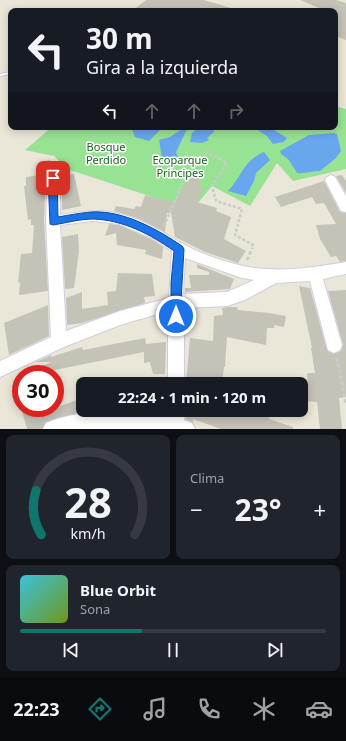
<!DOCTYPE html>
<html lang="es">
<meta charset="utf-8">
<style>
:root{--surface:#171b24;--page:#20242c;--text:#f1f3f6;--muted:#9ea1a6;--line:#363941;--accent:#0f766e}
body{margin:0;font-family:"Noto Sans",sans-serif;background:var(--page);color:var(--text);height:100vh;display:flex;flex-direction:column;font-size:15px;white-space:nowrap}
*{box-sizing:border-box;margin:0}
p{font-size:13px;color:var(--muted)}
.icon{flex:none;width:22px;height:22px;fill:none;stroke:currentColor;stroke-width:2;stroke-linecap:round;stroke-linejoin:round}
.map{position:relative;height:429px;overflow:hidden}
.details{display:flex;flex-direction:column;gap:6px;padding:6px;background:#0d0f14;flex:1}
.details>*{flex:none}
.guide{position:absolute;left:8px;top:8px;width:330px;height:122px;border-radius:8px;box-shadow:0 2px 10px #0003;background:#171b24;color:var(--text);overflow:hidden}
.speed{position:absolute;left:12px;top:365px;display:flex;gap:8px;font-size:20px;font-weight:700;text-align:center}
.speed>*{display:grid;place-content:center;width:52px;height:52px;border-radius:50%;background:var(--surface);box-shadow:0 2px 10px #0003;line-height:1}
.speed .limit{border:6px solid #d22;background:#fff;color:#111}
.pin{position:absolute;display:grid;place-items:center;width:34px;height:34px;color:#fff;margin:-17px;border-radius:8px;box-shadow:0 2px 6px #0006}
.me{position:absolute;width:44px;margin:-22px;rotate:0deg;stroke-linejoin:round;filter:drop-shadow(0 0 3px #0008)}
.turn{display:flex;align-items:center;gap:14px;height:84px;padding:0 12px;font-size:18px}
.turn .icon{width:52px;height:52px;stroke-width:2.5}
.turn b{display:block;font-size:28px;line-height:34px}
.lanes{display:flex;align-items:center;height:38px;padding:0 12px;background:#0003;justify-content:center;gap:20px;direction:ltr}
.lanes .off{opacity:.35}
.big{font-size:30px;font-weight:700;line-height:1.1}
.details .card{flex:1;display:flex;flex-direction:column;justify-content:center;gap:6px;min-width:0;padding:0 14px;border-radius:8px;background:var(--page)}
.details .dial{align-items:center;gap:0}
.dial svg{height:104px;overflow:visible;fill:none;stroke:var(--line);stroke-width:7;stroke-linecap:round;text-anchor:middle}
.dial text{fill:var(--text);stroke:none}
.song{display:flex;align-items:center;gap:12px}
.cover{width:48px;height:48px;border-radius:6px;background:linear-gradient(135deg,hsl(190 70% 55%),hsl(80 70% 35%))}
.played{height:4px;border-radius:2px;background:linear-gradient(90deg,var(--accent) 40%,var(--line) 40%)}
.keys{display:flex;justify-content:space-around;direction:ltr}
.heat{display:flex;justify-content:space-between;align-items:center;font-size:22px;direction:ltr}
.details .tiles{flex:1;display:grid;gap:6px;grid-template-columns:1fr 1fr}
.card:last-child{grid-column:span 2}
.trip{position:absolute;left:76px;top:377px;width:232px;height:40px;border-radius:8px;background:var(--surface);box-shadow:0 2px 10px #0003;font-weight:700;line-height:40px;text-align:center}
.tab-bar{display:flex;height:64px;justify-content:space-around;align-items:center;background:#090b0e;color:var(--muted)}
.tab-bar .icon{width:28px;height:28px}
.tab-bar .active{color:var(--accent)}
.tab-bar b{font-size:18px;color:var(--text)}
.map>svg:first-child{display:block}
.green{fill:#98e293}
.water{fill:#68a6ee}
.building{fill:#c5c3b8}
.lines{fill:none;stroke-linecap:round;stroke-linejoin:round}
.lane-casing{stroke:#cfcde0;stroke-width:2}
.street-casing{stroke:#cfcde0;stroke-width:2}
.path-far1{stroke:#cbcbcb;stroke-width:2.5;stroke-dasharray:3 2;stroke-linecap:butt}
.path{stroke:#cbcbcb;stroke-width:3;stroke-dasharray:3.5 2.5;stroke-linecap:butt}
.lane{fill:#fff;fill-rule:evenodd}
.street{fill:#fff;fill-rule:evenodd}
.route{fill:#1a73e8;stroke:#114b97}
.labels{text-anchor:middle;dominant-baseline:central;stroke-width:3;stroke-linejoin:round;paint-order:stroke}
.park-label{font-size:11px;fill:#18621d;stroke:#fff}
</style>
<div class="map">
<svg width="346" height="429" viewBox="0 0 346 429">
<rect width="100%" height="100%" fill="#eae7d8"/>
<path class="green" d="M335 106 346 109V169L293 181 277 163 250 206 212 186 192 210 67 169 54 156 25 150 52 127H335Z"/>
<path class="water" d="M131 127H163L149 141 135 137Z
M185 127H188L176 152 179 161 162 159 159 140 170 137Z
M199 127H213L214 132 207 138 209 140 202 143 190 142 192 133Z
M253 127H269L287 138 284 142 273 144 267 136Z
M333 133 337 134 341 151 336 158 320 171C312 171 305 174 297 173L289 160 281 154 280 151 309 135Z
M264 152 270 160 256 173 254 181 246 196 228 191C243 175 243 161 264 152Z"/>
<path class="building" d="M146 0H204L231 8 230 11H132Z
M300 0H336L346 3V40L335 36V11H326Z
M50 160V164L46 169 44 221 48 291 19 295 20 282 18 283 21 254 32 253 34 225H31V219L28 220 24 186H26V177L40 175 39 162Z
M74 174 81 206 62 210V175Z
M191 174 202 178 198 186 204 188 197 202 217 208 216 211 231 217 224 239 246 251 238 263 205 252 175 237 171 213H167L165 232 137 218 114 211 116 206 134 209 136 206 141 207 145 195 175 203Z
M342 175 346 181V193L336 176Z
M324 181 340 212 346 213V261L340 262 336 256 331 257 320 239 316 225 336 224 324 203 316 204 312 197 281 207 275 197Z
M109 224 119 225 153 240 163 247 162 259 145 254 146 250 117 245 116 233 105 236Z
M78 234 79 251 74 288 65 289 62 237Z
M197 264 234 279 230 289 185 292V288H191L189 275H209V272L197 268Z
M118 273 152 274 155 296 144 297 145 303 82 323 67 325 66 298 82 292V309L108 305 107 292 116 291Z
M299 286 310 288 327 350 333 354 341 351 343 345 328 291 346 290V397L339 398 342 429H320L317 402 304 401 303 383H308L307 373H315L311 348H312Z
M48 305 49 336 9 355 4 323Z
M230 307H237L238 310 269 313 286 316 284 327 274 325V328H267L266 345 227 337 225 367H224L222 384H186L190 338 213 341 214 316 223 315 222 308Z
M145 338 146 344 166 342 165 374H153L150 362 144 363V352L35 374 33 369 52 362H36L51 355V357L82 347 83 350Z
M77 400 80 413 46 422 42 429H27L21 408H55Z
M186 410 211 412 212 410H259L270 414 269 419 293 427V429H221L193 419V422L186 419Z"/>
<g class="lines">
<defs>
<path id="lane" d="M11 72V74L0 76V74Z"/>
<path id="street" d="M54 165 58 166 60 169V215C80 212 100 209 120 214 143 219 163 233 183 244 198 253 226 262 243 266 278 273 311 268 346 262V274L323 279 342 345 340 350 334 353 328 350 310 281 276 283 245 300 227 306 184 308V384H168V311L120 325 64 347 0 377V361L51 337 46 221 48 169 50 166ZM93 221 119 224 154 239 172 251 169 298 120 311 66 331 60 225ZM185 258 242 278 254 280 227 292 183 294Z
M331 175 335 177 346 196V212L341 211 325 180 327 177Z
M167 410H185L184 420 192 423 195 429H43L46 423C84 407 127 413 167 416Z"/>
</defs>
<use href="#lane" class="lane-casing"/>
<use href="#street" class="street-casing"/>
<path class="path-far1" d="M164 226 185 177 207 152 227 163 212 186 216 201 242 209 235 235 253 245 252 249"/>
<path class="path" d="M247 260 252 248
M337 358 346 405"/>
<use href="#lane" class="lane"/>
<use href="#street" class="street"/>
</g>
<path class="route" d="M53 175 57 178 58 217C69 215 80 213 91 212 123 210 157 229 182 246L184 249 180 319 176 320 172 319 171 316V283L174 251C150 234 123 220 93 219 80 219 66 223 53 225L50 224 48 178Z"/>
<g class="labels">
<g class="park-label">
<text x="106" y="146">Bosque<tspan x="106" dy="13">Perdido</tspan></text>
<text x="180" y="159">Ecoparque<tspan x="180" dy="13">Principes</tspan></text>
</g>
</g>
</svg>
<div class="speed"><div class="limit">30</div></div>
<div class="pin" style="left:53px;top:178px;background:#d93025"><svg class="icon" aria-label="arrive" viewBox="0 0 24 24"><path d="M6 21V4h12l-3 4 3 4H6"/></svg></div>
<svg class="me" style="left:176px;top:316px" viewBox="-20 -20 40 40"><circle r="17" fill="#1a73e8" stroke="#fff" stroke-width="3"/><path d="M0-11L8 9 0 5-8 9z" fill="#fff"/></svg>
<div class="trip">22:24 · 1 min · 120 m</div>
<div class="guide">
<div class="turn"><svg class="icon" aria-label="left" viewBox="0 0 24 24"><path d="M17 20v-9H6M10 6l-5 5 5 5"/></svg><div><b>30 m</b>Gira a la izquierda</div></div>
<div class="lanes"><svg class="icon" aria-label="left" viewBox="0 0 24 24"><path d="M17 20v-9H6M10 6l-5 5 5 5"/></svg><svg class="icon off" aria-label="ahead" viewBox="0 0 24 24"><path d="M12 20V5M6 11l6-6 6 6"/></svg><svg class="icon off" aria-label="ahead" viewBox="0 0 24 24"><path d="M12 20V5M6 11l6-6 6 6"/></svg><svg class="icon off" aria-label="right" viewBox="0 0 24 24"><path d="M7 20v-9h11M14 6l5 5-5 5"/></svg></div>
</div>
</div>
<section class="details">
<div class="tiles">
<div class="card dial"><svg viewBox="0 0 100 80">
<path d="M14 69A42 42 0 1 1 86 69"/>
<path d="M14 69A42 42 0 0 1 10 35" stroke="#0f766e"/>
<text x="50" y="56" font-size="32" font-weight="700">28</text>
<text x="50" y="72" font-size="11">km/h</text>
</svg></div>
<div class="card"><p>Clima</p>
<div class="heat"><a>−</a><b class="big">23°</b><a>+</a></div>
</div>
<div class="card">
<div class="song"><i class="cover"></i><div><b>Blue Orbit</b><p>Sona</p></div></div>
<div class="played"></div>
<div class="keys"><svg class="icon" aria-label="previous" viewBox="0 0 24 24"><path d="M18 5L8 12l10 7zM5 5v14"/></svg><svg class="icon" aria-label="pause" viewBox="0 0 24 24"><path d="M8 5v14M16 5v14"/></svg><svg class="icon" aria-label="next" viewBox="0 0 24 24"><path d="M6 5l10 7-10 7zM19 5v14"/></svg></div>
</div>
</div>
</section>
<nav class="tab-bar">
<b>22:23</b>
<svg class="icon active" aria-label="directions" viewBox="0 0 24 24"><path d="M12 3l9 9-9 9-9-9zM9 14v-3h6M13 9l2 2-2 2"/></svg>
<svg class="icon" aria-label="music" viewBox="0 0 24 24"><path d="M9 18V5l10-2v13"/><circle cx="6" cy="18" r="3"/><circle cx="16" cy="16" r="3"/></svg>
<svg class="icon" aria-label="phone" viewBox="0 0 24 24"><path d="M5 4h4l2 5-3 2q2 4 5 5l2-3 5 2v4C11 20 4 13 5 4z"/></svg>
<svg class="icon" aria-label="climate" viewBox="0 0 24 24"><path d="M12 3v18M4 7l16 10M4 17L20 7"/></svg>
<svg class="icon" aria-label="car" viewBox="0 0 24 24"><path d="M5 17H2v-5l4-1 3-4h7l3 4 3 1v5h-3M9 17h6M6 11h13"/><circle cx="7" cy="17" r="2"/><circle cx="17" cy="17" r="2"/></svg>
</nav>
